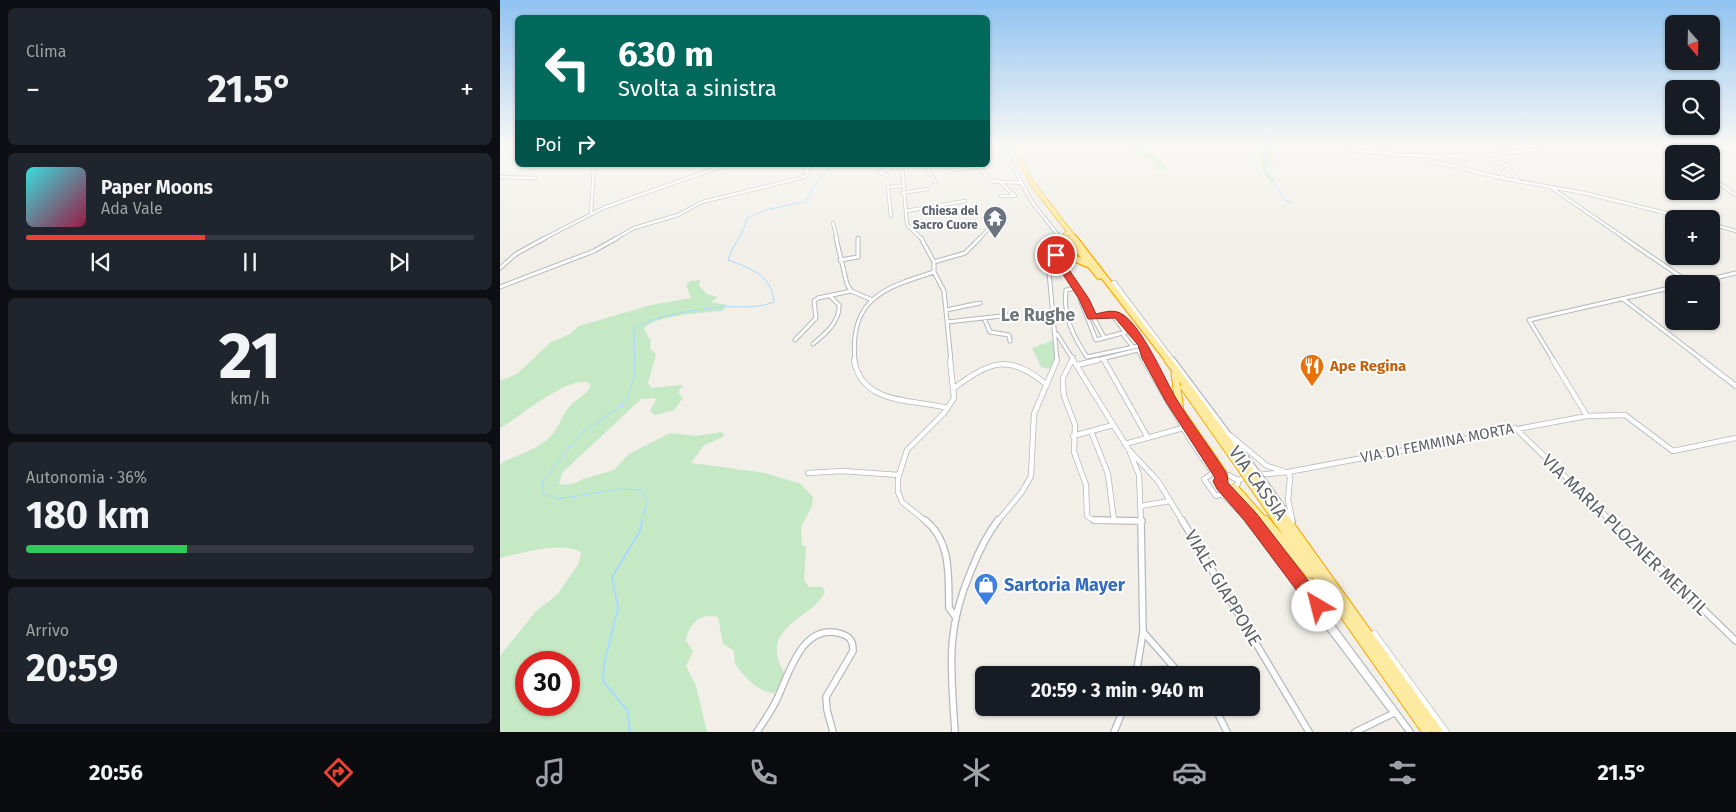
<!DOCTYPE html>
<html lang="it">
<meta charset="utf-8">
<style>
:root{--surface:#171b24;--page:#20242c;--text:#f1f3f6;--muted:#9ea1a6;--line:#363941;--accent:#ea4335}
body{margin:0;font-family:"Fira Sans",sans-serif;background:var(--page);color:var(--text);height:100vh;display:flex;flex-direction:column;font-size:19px;white-space:nowrap}
*{box-sizing:border-box;margin:0}
p{font-size:16px;color:var(--muted)}
.icon{flex:none;width:28px;height:28px;fill:none;stroke:currentColor;stroke-width:2;stroke-linecap:round;stroke-linejoin:round}
.map{position:relative;flex:1;overflow:hidden}
.sheet{display:flex;flex-direction:column;gap:8px;padding:8px;background:#0d0f14;width:500px}
.sheet>*{flex:none}
.banner{position:absolute;left:15px;top:15px;width:475px;height:152px;border-radius:8px;box-shadow:0 1px 4px #0004;background:#00695c;color:#fff;overflow:hidden}
.needle{width:32px;rotate:160deg}
.tools{position:absolute;left:1165px;top:15px;display:grid;gap:10px}
.tools a{display:grid;place-items:center;width:55px;height:55px;border-radius:8px;background:var(--surface);box-shadow:0 1px 4px #0004;font-size:25px}
.speed{position:absolute;left:15px;top:651px;display:flex;gap:10px;font-size:25px;font-weight:700;text-align:center}
.speed>*{display:grid;place-content:center;width:65px;height:65px;border-radius:50%;background:var(--surface);box-shadow:0 1px 4px #0004;line-height:1}
.speed .limit{border:8px solid #d22;background:#fff;color:#111}
.pin{position:absolute;display:grid;place-items:center;width:42px;height:42px;color:#fff;margin:-21px;border:2px solid #fff;border-radius:50%;box-shadow:0 1px 5px #0007}
.me{position:absolute;width:55px;margin:-28px;rotate:323deg;stroke-linejoin:round;filter:drop-shadow(0 0 4px #0008)}
.turn{display:flex;align-items:center;gap:18px;height:105px;padding:0 20px;font-size:22px}
.turn .icon{width:65px;height:65px;stroke-width:2.5}
.turn b{display:block;font-size:35px;line-height:42px}
.then{display:flex;align-items:center;height:48px;padding:0 20px;background:#0003;gap:10px;font-size:19px}
.big{font-size:38px;font-weight:700;line-height:1.1}
.sheet .tile{flex:1;display:flex;flex-direction:column;justify-content:center;gap:8px;min-width:0;padding:0 18px;border-radius:8px;background:var(--page)}
.sheet .dial{align-items:center;gap:0}
.dial b{font-size:65px;line-height:1}
.song{display:flex;align-items:center;gap:15px}
.cover{width:60px;height:60px;border-radius:8px;background:linear-gradient(135deg,hsl(180 70% 55%),hsl(340 70% 35%))}
.played{height:5px;border-radius:2px;background:linear-gradient(90deg,var(--accent) 40%,var(--line) 40%)}
.keys{display:flex;justify-content:space-around;direction:ltr}
.heat{display:flex;justify-content:space-between;align-items:center;font-size:28px;direction:ltr}
.charge{height:8px;border-radius:4px;background:linear-gradient(90deg,#34c759 36%,var(--line) 0)}
.trip{position:absolute;left:475px;top:666px;width:285px;height:50px;border-radius:8px;background:var(--surface);box-shadow:0 1px 4px #0004;font-weight:700;line-height:50px;text-align:center}
.tab-bar{display:flex;height:80px;justify-content:space-around;align-items:center;background:#090b0e;color:var(--muted)}
.tab-bar .icon{width:35px;height:35px}
.tab-bar .active{color:var(--accent)}
.tab-bar b{font-size:22px;color:var(--text)}
main{display:flex;flex:1;min-height:0}
.map>svg:first-child{display:block}
.green{fill:#c5e8c5;fill-rule:evenodd}
.lines{fill:none;stroke-linecap:round;stroke-linejoin:round}
.stream-far1{stroke:#aadaff;stroke-width:1}
.stream{stroke:#aadaff;stroke-width:2}
.minor-far3-casing{stroke:#b5b8bc;stroke-width:4}
.minor-far2-casing{stroke:#b5b8bc;stroke-width:5}
.minor-far1-casing{stroke:#b5b8bc;stroke-width:6}
.minor-casing{stroke:#b5b8bc;stroke-width:8}
.tertiary-far3-casing{stroke:#b5b8bc;stroke-width:4.5}
.tertiary-far2-casing{stroke:#b5b8bc;stroke-width:6}
.tertiary-far1-casing{stroke:#b5b8bc;stroke-width:8}
.tertiary-casing{stroke:#b5b8bc;stroke-width:9}
.trunk-far3-casing{stroke:#f9ab00;stroke-width:5.5}
.trunk-far2-casing{stroke:#f9ab00;stroke-width:8}
.trunk-far1-casing{stroke:#f9ab00;stroke-width:9}
.trunk-casing{stroke:#f9ab00;stroke-width:11}
.minor-far3{stroke:#fff;stroke-width:2.5}
.minor-far2{stroke:#fff;stroke-width:3}
.minor-far1{stroke:#fff;stroke-width:4.5}
.minor{stroke:#fff;stroke-width:5.5}
.tertiary-far3{stroke:#fff;stroke-width:3}
.tertiary-far2{stroke:#fff;stroke-width:4.5}
.tertiary-far1{stroke:#fff;stroke-width:5.5}
.tertiary{stroke:#fff;stroke-width:8}
.trunk-far3{stroke:#feeaa1;stroke-width:4.5}
.trunk-far2{stroke:#feeaa1;stroke-width:5.5}
.trunk-far1{stroke:#feeaa1;stroke-width:7}
.trunk{stroke:#feeaa1;stroke-width:9}
.tertiary-bridge-casing{stroke:#b5b8bc;stroke-width:8;stroke-linecap:butt}
.trunk-bridge-casing{stroke:#f9ab00;stroke-width:9;stroke-linecap:butt}
.tertiary-bridge{stroke:#fff;stroke-width:5.5}
.trunk-bridge{stroke:#feeaa1;stroke-width:7}
.route{fill:#ea4335;stroke:#982c22}
.labels{text-anchor:middle;dominant-baseline:central;stroke-width:4;stroke-linejoin:round;paint-order:stroke}
.far-worship-label{font-size:12px;font-weight:bold;fill:#5b616d;stroke:#fff;text-anchor:end}
.food-label{font-size:15px;font-weight:bold;fill:#c56008;stroke:#fff;text-anchor:start}
.street-label{font-size:15px;fill:#5f6368;stroke:#fff}
.quarter-label{font-size:18px;font-weight:bold;fill:#70757a;stroke:#fff}
.near-street-label{font-size:18px;fill:#5f6368;stroke:#fff}
.near-shop-label{font-size:18px;font-weight:bold;fill:#366cbe;stroke:#fff;text-anchor:start}
</style>
<main>
<section class="sheet">
<div class="tile"><p>Clima</p>
<div class="heat"><a>−</a><b class="big">21.5°</b><a>+</a></div>
</div>
<div class="tile">
<div class="song"><i class="cover"></i><div><b>Paper Moons</b><p>Ada Vale</p></div></div>
<div class="played"></div>
<div class="keys"><svg class="icon" aria-label="previous" viewBox="0 0 24 24"><path d="M18 5L8 12l10 7zM5 5v14"/></svg><svg class="icon" aria-label="pause" viewBox="0 0 24 24"><path d="M8 5v14M16 5v14"/></svg><svg class="icon" aria-label="next" viewBox="0 0 24 24"><path d="M6 5l10 7-10 7zM19 5v14"/></svg></div>
</div>
<div class="tile dial"><b>21</b><p>km/h</p></div>
<div class="tile"><p>Autonomia · 36%</p><b class="big">180 km</b><div class="charge"></div></div>
<div class="tile"><p>Arrivo</p><b class="big">20:59</b></div>
</section>
<div class="map">
<svg width="1236" height="732" viewBox="0 0 1236 732">
<rect width="100%" height="100%" fill="#f1efe8"/>
<path class="green" d="M634 145H648L645 150 666 165 665 170 659 171 653 163 630 149Z
M763 145H773L774 163 767 167 766 170 775 181 773 182C760 176 759 157 763 145Z
M200 280 199 286 207 294 218 297 211 302 227 305 222 311C206 312 151 316 144 329L151 341 150 349 156 354 148 383 151 388 183 385 178 392 183 398 174 410 154 415 150 411 156 400 155 398 141 399 63 472 59 483 61 485 73 484 83 479 114 470 129 454 170 433 196 436 222 432 224 434 223 437 204 445 191 463 265 473 301 484 313 497 312 506 301 527 302 545 306 547 304 580 309 587H322L325 592C312 620 256 626 285 674L281 686 274 693C261 694 243 676 236 665 233 660 236 655 233 650L223 644 218 617C200 613 189 623 186 641L193 651 186 666 196 686 207 732H0V656L36 611 57 595 79 563 81 552C61 541 22 553 0 558V464C17 454 36 451 51 436 59 427 62 415 70 406 77 398 88 395 91 384 71 372 19 418 0 428V381L17 374 51 342 70 334 79 326 151 305 191 298 186 285 191 281ZM26 662H69V705H26Z
M554 340 555 359 550 369 541 367 532 348Z"/>
<g class="lines">
<path class="stream-far1" d="M768 145 764 170 785 200 793 203
M287 165H304
M142 522 147 500 142 490 121 489 58 499 43 493 42 482 82 432 119 408 127 400 135 374 134 328C158 315 197 309 224 307 244 306 255 309 274 302 272 275 250 268 228 260 233 243 243 237 247 218L266 210 306 201 314 186 332 165"/>
<path class="stream" d="M130 732 127 710 103 681 104 664 118 608 112 577 140 531 142 520"/>
<defs>
<path id="minor-far3" d="M501 145 532 202 561 239
M1163 145 1176 154
M997 156 1020 182
M987 157 1004 178
M924 159 1001 178 1084 193 1190 219
M402 165 407 225 422 239
M426 165 435 182
M449 165 455 170 480 167
M479 165 489 181 521 183
M388 168 402 167
M387 175 380 173 388 168V165
M0 177 35 178
M1211 178 1236 195
M501 183 515 196H501
M1053 189 1126 239
M402 193 428 189
M406 211 465 201
M91 213 94 165
M391 216 388 187 402 186
M333 223 337 239
M1211 224 1236 231
M43 239 103 208 225 165
M115 239 134 228 178 215 202 202 301 178 309 174 305 170 314 165
M479 239 492 225 490 221"/>
<path id="minor-far2" d="M336 238 347 284 351 291 370 299
M421 238 434 262V272L444 291 451 361
M1124 238 1190 283
M340 260 358 257V238
M555 260 552 257 561 255
M558 260 577 288
M434 262 465 253 480 238
M0 268 16 254 45 238
M1189 284 1236 273
M0 287 94 251 117 238
M577 288 583 299H580L596 340 630 331 643 345 587 357C573 336 563 316 566 290Z
M583 299 604 337
M1123 299 1204 361
M446 310 480 303
M612 314 625 332
M592 317 614 315 630 331
M484 318 490 332 509 335 510 341
M447 322 511 315
M622 333 633 347
M557 334 574 361
M295 340 316 318 314 301 318 298 351 291
M313 344C325 334 340 322 339 305L330 296
M643 345 649 361
M604 359 605 361
M355 361C349 299 383 288 434 272
M557 361 549 272 555 260 562 258 561 255 566 247 560 238
M571 361 573 357
M593 361 638 350 644 361
M1054 361 1029 320 1174 287"/>
<path id="minor-far1" d="M354 360C362 406 414 399 448 408
M572 360 563 378V386L564 396 575 425 574 452 586 485 587 516 595 521H642
M573 360 629 450 639 475 641 522
M604 360 648 438
M644 360 691 441 713 473 704 479 716 496 723 494 749 522
M648 360 678 411
M1053 360 1087 416
M1202 360 1236 386
M577 365 598 360
M454 388C491 361 509 353 547 385
M1015 428 1112 522
M591 431 608 474 614 521
M573 436 613 425
M731 436 767 466 783 471
M625 444 683 428
M630 451 658 481 683 522
M788 472 790 478 788 500 792 519
M308 473 342 471 399 475
M728 475 738 480V484L732 488 722 485 720 479Z
M758 475 788 472 1087 416 1125 415 1173 451 1236 438
M738 480 749 477
M727 488 754 522
M641 506 670 501
M427 522 402 502 398 492V478L407 450 444 413 454 398 450 360
M497 522 522 492 531 476 534 414 557 360"/>
<path id="minor" d="M425 520C452 542 448 576 449 608L455 616
M594 520 642 521
M682 520 809 732
M748 520 894 713 855 732
M753 520 910 732
M1111 520 1236 641
M643 632 681 675
M636 675 643 632 641 520
M643 675 656 670 674 669
M715 708 727 732
M257 732C264 721 272 710 277 699 289 674 302 621 342 634 351 637 353 642 353 651L326 697 327 710 333 732
M455 732C451 669 445 631 471 571 478 553 486 536 498 520
M614 732 624 708"/>
<path id="tertiary-far3" d="M818 145C902 159 977 161 1061 145"/>
<path id="tertiary-far2" d="M614 283 673 361"/>
<path id="tertiary-far1" d="M672 360 753 468
M763 481 792 521"/>
<path id="tertiary" d="M874 635 945 732"/>
<path id="trunk-far3" d="M513 145 531 182 575 239
M566 234 570 239"/>
<path id="trunk-far2" d="M569 238 599 276
M574 238 669 361
M560 259H576L587 264"/>
<path id="trunk-far1" d="M668 360 749 470
M675 374 680 411 725 476
M684 387 743 471
M758 482 787 522
M751 483 778 522
M735 488 765 522"/>
<path id="trunk" d="M764 520 810 573
M778 520 927 732
M786 520 938 732"/>
</defs>
<use href="#minor-far3" class="minor-far3-casing"/>
<use href="#minor-far2" class="minor-far2-casing"/>
<use href="#minor-far1" class="minor-far1-casing"/>
<use href="#minor" class="minor-casing"/>
<use href="#tertiary-far3" class="tertiary-far3-casing"/>
<use href="#tertiary-far2" class="tertiary-far2-casing"/>
<use href="#tertiary-far1" class="tertiary-far1-casing"/>
<use href="#tertiary" class="tertiary-casing"/>
<use href="#trunk-far3" class="trunk-far3-casing"/>
<use href="#trunk-far2" class="trunk-far2-casing"/>
<use href="#trunk-far1" class="trunk-far1-casing"/>
<use href="#trunk" class="trunk-casing"/>
<use href="#minor-far3" class="minor-far3"/>
<use href="#minor-far2" class="minor-far2"/>
<use href="#minor-far1" class="minor-far1"/>
<use href="#minor" class="minor"/>
<use href="#tertiary-far3" class="tertiary-far3"/>
<use href="#tertiary-far2" class="tertiary-far2"/>
<use href="#tertiary-far1" class="tertiary-far1"/>
<use href="#tertiary" class="tertiary"/>
<use href="#trunk-far3" class="trunk-far3"/>
<use href="#trunk-far2" class="trunk-far2"/>
<use href="#trunk-far1" class="trunk-far1"/>
<use href="#trunk" class="trunk"/>
<defs>
<path id="tertiary-bridge" d="M753 468 763 481"/>
<path id="trunk-bridge" d="M749 470 758 482
M743 471 751 483"/>
</defs>
<use href="#tertiary-bridge" class="tertiary-bridge-casing"/>
<use href="#trunk-bridge" class="trunk-bridge-casing"/>
<use href="#tertiary-bridge" class="tertiary-bridge"/>
<use href="#trunk-bridge" class="trunk-bridge"/>
</g>
<linearGradient id="sky" x2="0" y2="1"><stop stop-color="#8fc3f1"/><stop offset="0.59" stop-color="#f9f8f5"/><stop offset="1" stop-color="#f9f8f5" stop-opacity="0"/></linearGradient>
<rect width="1236" height="247" fill="url(#sky)"/>
<path class="route" d="M552 253H559L558 257 561 258 589 299 596 314C604 312 614 309 622 314 642 326 664 378 677 400 693 426 711 449 727 474L728 483 756 513 824 601 826 606 824 611 818 613 812 611 745 521 717 489 713 481 715 478 666 402 642 358 638 345 615 318 588 319 579 299 555 262 547 258Z"/>
<defs>
<symbol id="temple-pin" viewBox="-11 -11 22 30"><path d="M0 17L-7.5 6A9.5 9.5 0 1 1 7.5 6Z" fill="#6b7280" stroke="#fff"/><path d="M0-6L5-2H3V0L6.5 2.5H4V6H1.5V3h-3V6H-4V2.5H-6.5L-3 0V-2H-5Z" fill="#fff"/></symbol>
<symbol id="restaurant-pin" viewBox="-11 -11 22 30"><path d="M0 17L-7.5 6A9.5 9.5 0 1 1 7.5 6Z" fill="#e8710a" stroke="#fff"/><path d="M-5-6h1v4h1v-4h1v4h1v-4h1v5L-1.5 .5V6h-2V.5L-5-1ZM5-6V6H3V1.5H1.5Q1.5-4 5-6Z" fill="#fff"/></symbol>
<symbol id="shop-pin" viewBox="-11 -11 22 30"><path d="M0 17L-7.5 6A9.5 9.5 0 1 1 7.5 6Z" fill="#3f7fe0" stroke="#fff"/><path d="M-5-2.5h2.3a2.7 3.5 0 0 1 5.4 0H5L5.5 6h-11ZM-1.5-2.5h3a1.5 2.3 0 0 0-3 0Z" fill="#fff"/></symbol>
</defs>
<g fill-rule="evenodd">
<use href="#temple-pin" x="481" y="204" width="28" height="38"/>
<use href="#restaurant-pin" x="798" y="352" width="28" height="38"/>
<use href="#shop-pin" x="472" y="571" width="28" height="38"/>
</g>
<g class="labels">
<g class="far-worship-label">
<text x="478" y="211">Chiesa del<tspan x="478" dy="14">Sacro Cuore</tspan></text>
</g>
<g class="food-label">
<text x="830" y="366">Ape Regina</text>
</g>
<g class="street-label">
<text transform="translate(937 443) rotate(-11)">VIA DI FEMMINA MORTA</text>
</g>
<g class="quarter-label">
<text x="538" y="315">Le Rughe</text>
</g>
<g class="near-street-label">
<text transform="translate(758 483) rotate(54)">VIA CASSIA</text>
<text transform="translate(1125 535) rotate(44)">VIA MARIA PLOZNER MENTIL</text>
<text transform="translate(723 588) rotate(59)">VIALE GIAPPONE</text>
</g>
<g class="near-shop-label">
<text x="504" y="585">Sartoria Mayer</text>
</g>
</g>
</svg>
<div class="tools">
<a><svg class="needle" viewBox="-14 -14 28 28"><path d="M0-13l5 13h-10z" fill="#e53935"/><path d="M0 13l5-13h-10z" fill="#9ea1a6"/></svg></a>
<a><svg class="icon" aria-label="search" viewBox="0 0 24 24"><circle cx="10" cy="10" r="6"/><path d="M15 15l6 6"/></svg></a>
<a><svg class="icon" aria-label="layers" viewBox="0 0 24 24"><path d="M12 4l9 5-9 5-9-5zM3 14l9 5 9-5"/></svg></a>
<a>+</a>
<a>−</a>
</div>
<div class="speed"><div class="limit">30</div></div>
<div class="pin" style="left:556px;top:255px;background:#d93025"><svg class="icon" aria-label="arrive" viewBox="0 0 24 24"><path d="M6 21V4h12l-3 4 3 4H6"/></svg></div>
<svg class="me" style="left:818px;top:606px" viewBox="-20 -20 40 40"><circle r="19" fill="#fff"/><path d="M0-13L10 11 0 6-10 11z" fill="#ea4335"/></svg>
<div class="trip">20:59 · 3 min · 940 m</div>
<div class="banner">
<div class="turn"><svg class="icon" aria-label="left" viewBox="0 0 24 24"><path d="M17 20v-9H6M10 6l-5 5 5 5"/></svg><div><b>630 m</b>Svolta a sinistra</div></div>
<div class="then">Poi<svg class="icon" aria-label="right" viewBox="0 0 24 24"><path d="M7 20v-9h11M14 6l5 5-5 5"/></svg></div>
</div>
</div>
</main>
<nav class="tab-bar">
<b>20:56</b>
<svg class="icon active" aria-label="directions" viewBox="0 0 24 24"><path d="M12 3l9 9-9 9-9-9zM9 14v-3h6M13 9l2 2-2 2"/></svg>
<svg class="icon" aria-label="music" viewBox="0 0 24 24"><path d="M9 18V5l10-2v13"/><circle cx="6" cy="18" r="3"/><circle cx="16" cy="16" r="3"/></svg>
<svg class="icon" aria-label="phone" viewBox="0 0 24 24"><path d="M5 4h4l2 5-3 2q2 4 5 5l2-3 5 2v4C11 20 4 13 5 4z"/></svg>
<svg class="icon" aria-label="climate" viewBox="0 0 24 24"><path d="M12 3v18M4 7l16 10M4 17L20 7"/></svg>
<svg class="icon" aria-label="car" viewBox="0 0 24 24"><path d="M5 17H2v-5l4-1 3-4h7l3 4 3 1v5h-3M9 17h6M6 11h13"/><circle cx="7" cy="17" r="2"/><circle cx="17" cy="17" r="2"/></svg>
<svg class="icon" aria-label="filters" viewBox="0 0 24 24"><path d="M4 7h16M4 17h16"/><circle cx="9" cy="7" r="2"/><circle cx="15" cy="17" r="2"/></svg>
<b>21.5°</b>
</nav>
